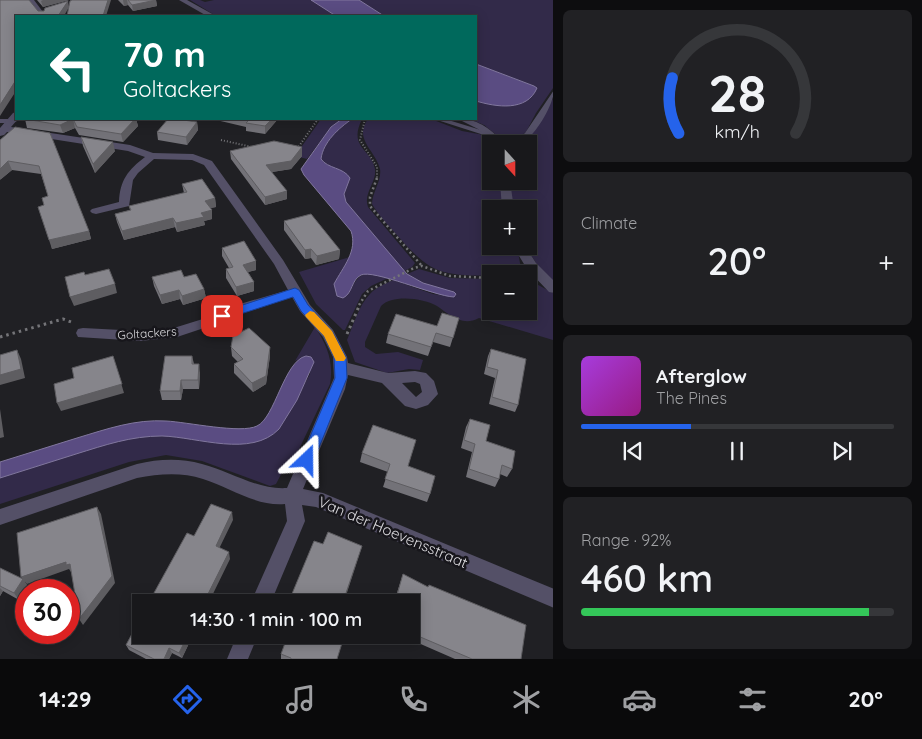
<!DOCTYPE html>
<meta charset="utf-8">
<style>
:root{--surface:#18181b;--page:#212124;--text:#f1f3f6;--muted:#9fa0a3;--line:#36373a;--accent:#2563eb}
body{margin:0;font-family:Quicksand,sans-serif;background:var(--page);color:var(--text);height:100vh;display:flex;flex-direction:column;font-size:19px;white-space:nowrap}
*{box-sizing:border-box;margin:0}
p{font-size:16px;color:var(--muted)}
.icon{flex:none;width:28px;height:28px;fill:none;stroke:currentColor;stroke-width:2;stroke-linecap:round;stroke-linejoin:round}
.map{position:relative;flex:1;overflow:hidden}
.drawer{display:flex;flex-direction:column;gap:10px;padding:10px;background:#0d0d0f;width:369px}
.drawer>*{flex:none}
.hud{position:absolute;left:15px;top:15px;width:462px;height:105px;border-radius:0px;box-shadow:0 2px 12px #0003,0 0 0 1px var(--line);background:#00695c;color:#fff;overflow:hidden}
.needle{width:32px;rotate:159deg}
.controls{position:absolute;left:482px;top:135px;display:grid;gap:10px}
.controls a{display:grid;place-items:center;width:55px;height:55px;border-radius:0px;background:var(--surface);box-shadow:0 2px 12px #0003,0 0 0 1px var(--line);font-size:25px}
.speed{position:absolute;left:15px;top:579px;display:flex;gap:10px;font-size:25px;font-weight:700;text-align:center}
.speed>*{display:grid;place-content:center;width:65px;height:65px;border-radius:50%;background:var(--surface);box-shadow:0 2px 12px #0003,0 0 0 1px var(--line);line-height:1}
.speed .limit{border:8px solid #d22;background:#fff;color:#111}
.pin{position:absolute;display:grid;place-items:center;width:42px;height:42px;color:#fff;margin:-21px;border-radius:10px;box-shadow:0 2px 8px #0006}
.me{position:absolute;width:55px;margin:-28px;rotate:23deg;stroke-linejoin:round;filter:drop-shadow(0 0 4px #0008)}
.turn{display:flex;align-items:center;gap:18px;height:105px;padding:0 25px;font-size:22px}
.turn .icon{width:65px;height:65px;stroke-width:2.5}
.turn b{display:block;font-size:35px;line-height:42px}
.big{font-size:38px;font-weight:600;line-height:1.1}
.drawer .widget{flex:1;display:flex;flex-direction:column;justify-content:center;gap:8px;min-width:0;padding:0 18px;border-radius:8px;background:var(--page)}
.drawer .dial{align-items:center;gap:0}
.dial svg{height:130px;overflow:visible;fill:none;stroke:var(--line);stroke-width:7;stroke-linecap:round;text-anchor:middle}
.dial text{fill:var(--text);stroke:none}
.song{display:flex;align-items:center;gap:15px}
.cover{width:60px;height:60px;border-radius:8px;background:linear-gradient(135deg,hsl(280 70% 55%),hsl(310 70% 35%))}
.played{height:5px;border-radius:2px;background:linear-gradient(90deg,var(--accent) 35%,var(--line) 35%)}
.keys{display:flex;justify-content:space-around;direction:ltr}
.heat{display:flex;justify-content:space-between;align-items:center;font-size:28px;direction:ltr}
.charge{height:8px;border-radius:4px;background:linear-gradient(90deg,#34c759 92%,var(--line) 0)}
.trip{position:absolute;left:132px;top:594px;width:288px;height:50px;border-radius:0px;background:var(--surface);box-shadow:0 2px 12px #0003,0 0 0 1px var(--line);font-weight:600;line-height:50px;text-align:center}
.menu{display:flex;height:80px;justify-content:space-around;align-items:center;background:#0a0a0b;color:var(--muted)}
.menu .icon{width:35px;height:35px}
.menu .on{color:var(--accent)}
.menu b{font-size:22px;color:var(--text)}
main{display:flex;flex:1;min-height:0}
.map>svg:first-child{display:block}
.green{fill:#322a49}
.water{fill:#5a4c82;stroke:#81779e}
.lines{fill:none;stroke-linecap:round;stroke-linejoin:round}
.path-far2{stroke:#747478;stroke-width:2;stroke-dasharray:1 2;stroke-linecap:butt}
.path-far1{stroke:#747478;stroke-width:2.5;stroke-dasharray:2 3;stroke-linecap:butt}
.path{stroke:#747478;stroke-width:3;stroke-dasharray:2.5 4;stroke-linecap:butt}
.service{fill:#545067;fill-rule:evenodd}
.minor{fill:#545067;fill-rule:evenodd}
.tertiary{fill:#545067;fill-rule:evenodd}
.wall{fill:#737278}
.shaded-wall{fill:#5e5d61}
.building{fill:#86858b;stroke:#5e5d61}
.route{fill:#2563eb;stroke:#184099}
.slow{fill:#f59e0b}
.labels{text-anchor:middle;dominant-baseline:central;stroke-width:5;stroke-linejoin:round;paint-order:stroke}
.street-label{font-size:12px;fill:#dbdade;stroke:#17161b}
.near-street-label{font-size:15px;fill:#dbdade;stroke:#17161b}
</style>
<main>
<div class="map">
<svg width="554" height="659" viewBox="0 0 554 659">
<rect width="100%" height="100%" fill="#202024"/>
<path class="green" d="M190 0H200L205 2 214 0H311L336 16H216Z
M359 0H553V88L536 113 526 132 513 142 504 141 484 125 470 119H476V101C496 106 518 108 534 94V86L476 64V16H384Z
M553 99V283L540 269 525 246H529V209H513L509 181H529V144H521C537 134 540 113 553 99Z
M321 119H342L331 127 307 159 295 156Z
M352 119H362C348 148 371 148 375 169 377 182 363 193 368 207L415 263 412 267 404 271 346 202 344 193 330 167 321 159C323 142 339 128 352 119Z
M368 119H431L462 131 484 135 496 144H491V181H501L505 209H491V246H516C521 258 517 261 525 274H491V276C439 275 431 274 396 234 388 225 378 215 372 204 372 193 382 180 380 169 376 151 353 139 368 119Z
M350 257 334 284 349 293C359 271 366 270 388 278L371 286 362 294 345 330H343L316 304 299 272Z
M419 269 450 278 491 279V311H529V280L553 293V340L479 318C462 327 450 315 437 306 424 298 392 294 381 306L365 342V347L376 354 398 352 423 360 420 370 409 369 387 373 355 362 347 340C353 326 359 305 370 294 376 287 385 284 393 280L433 294 454 297 456 294 423 283 407 274Z
M315 327C327 345 334 362 330 384L293 462 288 461 276 484 270 486 202 461 166 455 129 462 0 504V478L126 438 166 436 250 444 279 429 310 374 311 357 306 356 295 361Z"/>
<path class="water" d="M311 0H359L384 16H336Z
M476 64 534 86 537 88C527 112 496 107 476 101Z
M342 119H352C339 128 323 142 321 159 328 169 343 167 350 178L344 194 346 202 407 274 423 283 454 292 456 294 454 297C434 296 373 269 361 275 351 280 353 293 343 298L337 296 334 284C343 267 358 251 351 231L304 175 301 169 331 127Z
M306 356 311 357 314 362 297 400 279 429C251 458 198 437 162 436 131 436 105 445 76 454 51 462 25 470 0 478V462C26 454 51 446 77 438 107 429 135 419 166 421 187 422 241 434 257 426 275 418 284 361 306 356Z"/>
<g class="lines">
<path class="path-far2" d="M365 119 360 140 377 167V180
M221 140 252 147
M297 149 318 119"/>
<path class="path-far1" d="M377 178 370 197V206L422 266
M359 305 368 291 414 268 422 266 450 276 491 278"/>
<path class="path" d="M347 334 360 304
M0 337 63 319 74 323"/>
<path class="service" d="M554 90C554 104 535 136 522 143 518 144 514 144 510 144L525 133Z
M0 119H13L17 121 13 123H0Z
M434 119H445L494 134 487 136Z"/>
<path class="minor" d="M28 0H34L46 16H40Z
M16 112 18 119 11 127 130 145 153 153 193 154 212 161 283 260 310 305 333 330 347 357 348 363 388 373 415 371 426 373 434 381 438 394 428 405 416 409 405 406 382 383 348 375 345 389 303 489 323 493 554 589V608L316 507 302 505 305 521 271 602H251L287 521 285 504C257 507 229 487 203 479 181 472 159 474 137 478L0 525V509L137 464C159 459 180 458 202 464 230 471 257 490 287 488L334 378 333 357 323 337 300 311 292 297 243 312 216 324 177 337 140 341 78 337 76 333 78 329 83 328 140 331 177 327 206 318 233 306 288 290 274 264 204 165 192 160 154 159 138 173 133 180 129 206 96 214 92 213 90 211 92 209 119 202C120 180 128 170 145 157L128 151 7 132 4 135 0 136V128L13 113ZM415 382 420 384 422 392 416 397 402 383Z
M237 635H258L248 659H227Z"/>
<path class="tertiary" d="M179 0H187L216 16H207Z
M458 119C478 118 492 130 505 144H494L478 129Z
M500 181H510L514 209H502Z
M513 246H525L536 263 554 281V293L549 292 527 269Z"/>
</g>
<path class="wall" d="M37 0H69L43 7Z
M118 0H156L157 6 133 11 128 5 124 6Z
M25 119H136L138 126 123 142 79 135 75 128 63 133 27 128Z
M212 119H278L265 134 246 131V127Z
M197 122 198 130 187 145 158 140 157 132Z
M15 127 89 231 91 239 52 249 44 205 48 196 41 174 12 170 1 179Z
M81 137 115 151 95 173 83 146Z
M302 147V156L291 169 272 172 287 199 265 205 231 159 230 151Z
M182 184 215 198 216 207 210 208 212 219 204 221 205 225 177 232 175 227 124 240 117 222 115 214 130 210 129 206 184 193Z
M284 221 340 250 339 259 316 265 311 258 305 259 284 230Z
M222 248 256 270 248 272 254 282V291L237 296 226 278V269L229 268 222 256Z
M152 277H184L204 289 206 298 183 305 180 299 162 304 154 286Z
M459 318 450 347 433 342 428 356 386 343 388 334 437 326Z
M231 347H270V356L266 384 253 392 234 373V364L238 362 232 356Z
M491 349 518 405 515 412 489 404 495 378 484 374 488 356Z
M192 356 194 364 200 373 199 389H183L181 400H162L160 391Z
M470 419 486 441 512 469 507 477 500 474 499 479 495 487 466 477 472 452 461 448 466 427Z
M362 453 408 466 430 494 427 502 383 487 388 472 360 462Z
M0 568 28 586 19 600 3 591 0 596Z
M403 574 521 659H455L400 635H411V602H394Z
M141 635H193L182 658 172 653 169 659H146L129 650 126 645Z
M281 654 337 659H281Z"/>
<path class="shaded-wall" d="M43 0H69L43 7 41 1Z
M108 0H111L106 16H103Z
M123 0H127L128 5 124 6Z
M156 0 157 6 133 11 132 5Z
M68 1 69 7 64 16H58Z
M16 80V91L0 116V105Z
M73 119 75 128 63 133 60 125Z
M135 119H136L138 126 123 142 121 134Z
M272 119H278L265 134V126Z
M197 122 198 130 187 145 186 137Z
M113 142 115 151 95 173 93 164Z
M302 147V156L291 169 266 173V165Z
M8 161 12 170 0 180V169Z
M287 191V199L265 205V197Z
M215 198 216 207 206 209 205 201Z
M212 210V219L204 221 205 225 177 232 176 223 201 213Z
M173 218 175 227 124 240 122 231Z
M89 231 91 239 52 249 49 240Z
M311 249V258L305 259V250Z
M340 250 339 259 316 265 317 256Z
M256 261V270L244 273 243 265Z
M254 282V291L237 296 236 287Z
M115 284 117 293 74 306 70 297Z
M204 289 206 298 183 305 182 296Z
M179 290 180 299 162 304 160 295Z
M270 347V356L266 384 253 392 252 383Z
M17 350 21 359 25 378 0 385V375Z
M113 356 124 393 61 411 57 403Z
M199 364 200 373 199 389 198 380Z
M181 380 183 389 181 400 180 391Z
M0 409 4 437 0 438Z
M97 507 101 514 115 583 83 625 79 619Z
M232 512 233 520 217 553 216 546Z
M362 546 344 602H343Z
M229 552 230 559 209 602H204Z
M66 562 70 564 74 570 71 572 69 569 27 584 21 577Z
M23 579 28 586 19 600 14 593Z
M0 588 3 591 0 596Z
M188 635H193L182 658 179 653Z
M169 648 172 653 169 659H164Z"/>
<path class="building" d="M0 0H29L38 11H44L45 8 68 1 58 16H16V80L0 105Z
M72 0H108L103 16H67L70 1Z
M128 0H156L132 5Z
M25 119H135L121 134 77 127 73 119 60 125Z
M168 119H176L197 122 186 137 157 132Z
M244 119H272L265 126 246 123 249 120Z
M15 127 50 133 89 231 49 240 38 207 44 205 42 198 48 196 39 166 8 161 0 169V140Z
M81 137 113 142 93 164Z
M274 141 302 147 291 161 266 165 287 191 265 197 230 151Z
M202 179 215 198 205 201 212 210 201 213 204 217 176 223 173 218 122 231 115 214 131 210 129 206 187 192 182 184Z
M311 214 340 250 317 256 311 249 305 250 284 221Z
M244 241 256 261 243 265 254 282 236 287 226 269 233 267 222 248Z
M109 269 115 284 70 297 65 277 84 272 85 275Z
M181 270 184 277 196 274 204 289 182 296 179 290 160 295 152 277Z
M442 313 459 318 453 338 436 333 431 347 388 334 396 314 437 326Z
M249 328 270 347 266 376 252 383 234 364 243 359 231 347 233 336Z
M491 349 526 359 518 405 492 397 498 370 487 367Z
M17 350 21 369 0 375V355Z
M113 356 122 384 57 403 54 384 74 378 72 368Z
M165 356H192V364H199L198 380H181L180 391H160Z
M470 419 490 425 486 441 515 451 512 469 502 465 499 479 469 469 475 444 464 440Z
M373 425 416 440 408 466 435 476 430 494 385 479 390 464 362 453Z
M211 504 232 512 216 546 229 552 204 602H149L187 533 194 536Z
M97 507 112 576 79 619 70 564 66 565V562L21 577 17 533Z
M328 532 362 546 343 602H292L289 601 314 541 323 544Z
M0 568 23 579 14 593 0 586Z
M403 574 428 587 429 585 526 625 521 659H472L411 633V602H395Z
M141 617V635H188L179 653 169 648 164 659H154L126 645Z
M288 635H333L343 640 337 659H291V658L281 654Z"/>
<path class="route" d="M295 288 299 290 308 305 332 331 346 357 347 378 314 460 312 464 307 466 302 464 300 460 335 378 334 357 324 336 301 311 293 297 222 320 217 316 218 313Z"/>
<path class="slow" d="M310 311 314 312 332 331 346 358 344 361H336L324 336 306 317 305 315Z"/>
<g class="labels">
<g class="street-label">
<text transform="translate(147 333) rotate(-4)">Goltackers</text>
</g>
<g class="near-street-label">
<text transform="translate(393 532) rotate(23)">Van der Hoevensstraat</text>
</g>
</g>
</svg>
<div class="controls">
<a><svg class="needle" viewBox="-14 -14 28 28"><path d="M0-13l5 13h-10z" fill="#e53935"/><path d="M0 13l5-13h-10z" fill="#9fa0a3"/></svg></a>
<a>+</a>
<a>−</a>
</div>
<div class="speed"><div class="limit">30</div></div>
<div class="pin" style="left:222px;top:316px;background:#d93025"><svg class="icon" aria-label="arrive" viewBox="0 0 24 24"><path d="M6 21V4h12l-3 4 3 4H6"/></svg></div>
<svg class="me" style="left:307px;top:460px" viewBox="-20 -20 40 40"><path d="M0-17L14 15 0 8-14 15z" fill="#2563eb" stroke="#fff" stroke-width="4"/></svg>
<div class="trip">14:30 · 1 min · 100 m</div>
<div class="hud">
<div class="turn"><svg class="icon" aria-label="left" viewBox="0 0 24 24"><path d="M17 20v-9H6M10 6l-5 5 5 5"/></svg><div><b>70 m</b>Goltackers</div></div>
</div>
</div>
<section class="drawer">
<div class="widget dial"><svg viewBox="0 0 100 80">
<path d="M14 69A42 42 0 1 1 86 69"/>
<path d="M14 69A42 42 0 0 1 10 35" stroke="#2563eb"/>
<text x="50" y="56" font-size="32" font-weight="700">28</text>
<text x="50" y="72" font-size="11">km/h</text>
</svg></div>
<div class="widget"><p>Climate</p>
<div class="heat"><a>−</a><b class="big">20°</b><a>+</a></div>
</div>
<div class="widget">
<div class="song"><i class="cover"></i><div><b>Afterglow</b><p>The Pines</p></div></div>
<div class="played"></div>
<div class="keys"><svg class="icon" aria-label="previous" viewBox="0 0 24 24"><path d="M18 5L8 12l10 7zM5 5v14"/></svg><svg class="icon" aria-label="pause" viewBox="0 0 24 24"><path d="M8 5v14M16 5v14"/></svg><svg class="icon" aria-label="next" viewBox="0 0 24 24"><path d="M6 5l10 7-10 7zM19 5v14"/></svg></div>
</div>
<div class="widget"><p>Range · 92%</p><b class="big">460 km</b><div class="charge"></div></div>
</section>
</main>
<nav class="menu">
<b>14:29</b>
<svg class="icon on" aria-label="directions" viewBox="0 0 24 24"><path d="M12 3l9 9-9 9-9-9zM9 14v-3h6M13 9l2 2-2 2"/></svg>
<svg class="icon" aria-label="music" viewBox="0 0 24 24"><path d="M9 18V5l10-2v13"/><circle cx="6" cy="18" r="3"/><circle cx="16" cy="16" r="3"/></svg>
<svg class="icon" aria-label="phone" viewBox="0 0 24 24"><path d="M5 4h4l2 5-3 2q2 4 5 5l2-3 5 2v4C11 20 4 13 5 4z"/></svg>
<svg class="icon" aria-label="climate" viewBox="0 0 24 24"><path d="M12 3v18M4 7l16 10M4 17L20 7"/></svg>
<svg class="icon" aria-label="car" viewBox="0 0 24 24"><path d="M5 17H2v-5l4-1 3-4h7l3 4 3 1v5h-3M9 17h6M6 11h13"/><circle cx="7" cy="17" r="2"/><circle cx="17" cy="17" r="2"/></svg>
<svg class="icon" aria-label="filters" viewBox="0 0 24 24"><path d="M4 7h16M4 17h16"/><circle cx="9" cy="7" r="2"/><circle cx="15" cy="17" r="2"/></svg>
<b>20°</b>
</nav>
